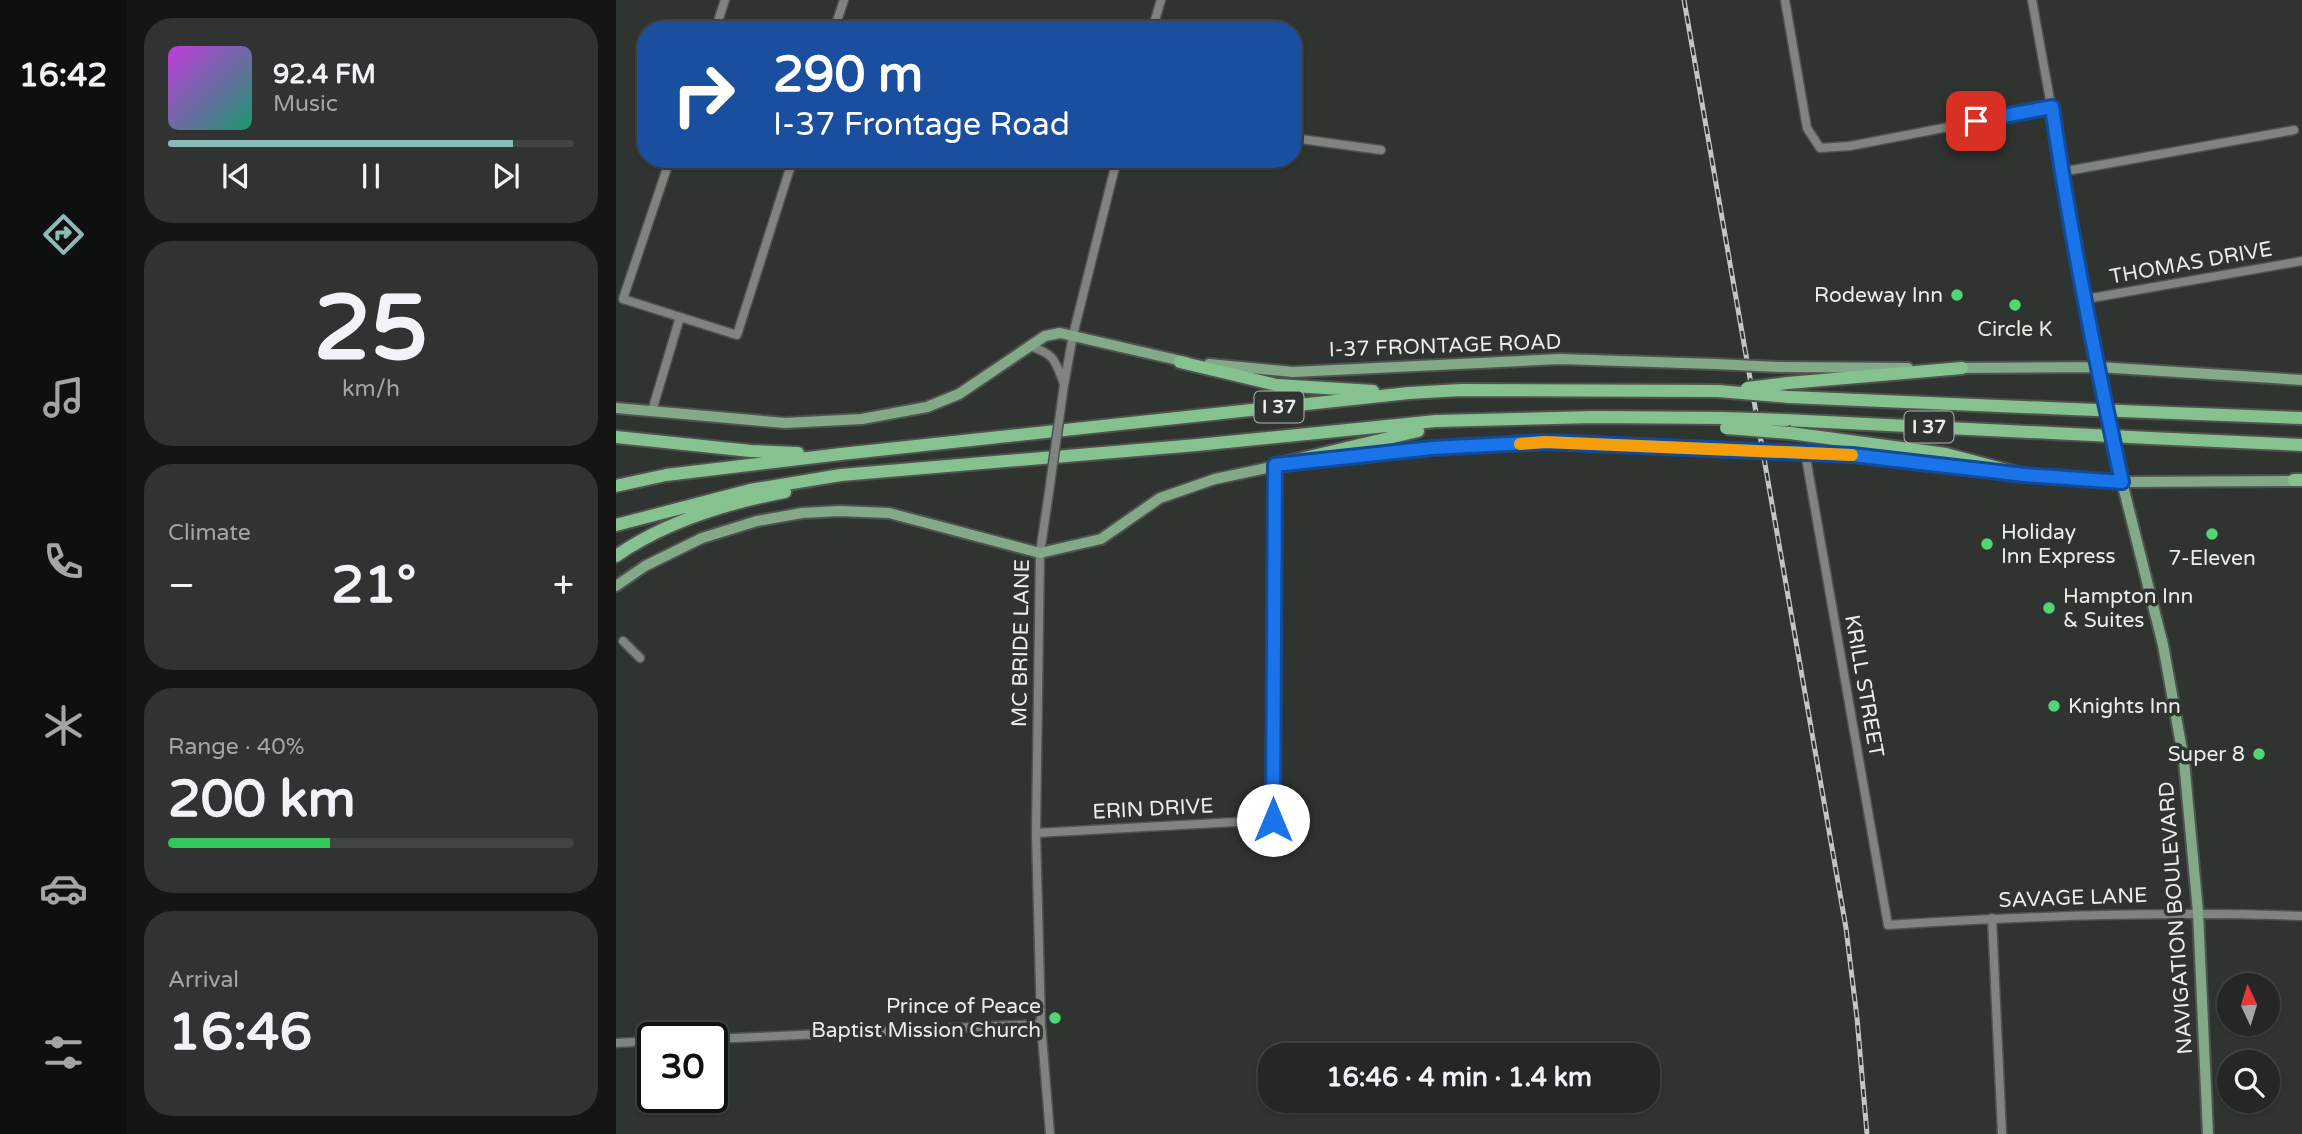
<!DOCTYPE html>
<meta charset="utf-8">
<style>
:root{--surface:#242725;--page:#303332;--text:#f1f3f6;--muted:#a3a5a7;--line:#414442;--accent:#8bbbb9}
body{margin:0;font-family:"Varela Round",sans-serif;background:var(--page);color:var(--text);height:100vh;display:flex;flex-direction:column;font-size:26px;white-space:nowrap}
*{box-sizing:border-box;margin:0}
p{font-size:23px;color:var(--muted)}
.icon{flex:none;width:38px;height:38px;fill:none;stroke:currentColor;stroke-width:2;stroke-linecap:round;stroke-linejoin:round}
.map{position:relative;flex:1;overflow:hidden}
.panel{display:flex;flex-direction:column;gap:18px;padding:18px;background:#141514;width:490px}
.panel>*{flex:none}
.hud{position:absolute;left:21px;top:21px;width:665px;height:147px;border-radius:28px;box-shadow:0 2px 5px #0004,0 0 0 2px var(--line);background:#1a4fa0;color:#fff;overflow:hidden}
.needle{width:46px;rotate:356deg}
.buttons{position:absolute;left:1601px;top:973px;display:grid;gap:14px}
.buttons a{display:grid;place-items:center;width:63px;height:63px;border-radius:50%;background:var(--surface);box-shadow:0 2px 5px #0004,0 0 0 2px var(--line);font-size:35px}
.speed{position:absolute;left:21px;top:1022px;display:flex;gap:14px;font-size:35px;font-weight:700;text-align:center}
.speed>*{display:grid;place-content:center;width:91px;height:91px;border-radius:50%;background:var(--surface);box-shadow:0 2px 5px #0004,0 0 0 2px var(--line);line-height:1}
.speed .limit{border:4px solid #111;border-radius:10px;background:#fff;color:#111}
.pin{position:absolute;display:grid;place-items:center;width:60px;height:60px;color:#fff;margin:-30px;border-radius:14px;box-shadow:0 4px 10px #0006}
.me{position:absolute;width:77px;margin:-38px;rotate:0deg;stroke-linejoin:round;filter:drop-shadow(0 0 5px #0008)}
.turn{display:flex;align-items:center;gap:24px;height:147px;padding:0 21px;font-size:32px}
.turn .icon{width:91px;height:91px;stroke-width:2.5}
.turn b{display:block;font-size:49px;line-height:60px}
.big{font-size:52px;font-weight:800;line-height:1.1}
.panel .widget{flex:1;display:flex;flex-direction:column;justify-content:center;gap:10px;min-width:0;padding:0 24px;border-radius:28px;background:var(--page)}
.panel .dial{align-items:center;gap:0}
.dial b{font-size:91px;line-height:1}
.song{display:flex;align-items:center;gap:21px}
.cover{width:84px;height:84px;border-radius:10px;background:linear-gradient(135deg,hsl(290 70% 55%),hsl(160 70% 35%))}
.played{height:7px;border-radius:4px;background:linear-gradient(90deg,var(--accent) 85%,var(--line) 85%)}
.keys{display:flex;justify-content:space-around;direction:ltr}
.heat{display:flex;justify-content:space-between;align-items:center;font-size:38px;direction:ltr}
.charge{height:10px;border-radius:5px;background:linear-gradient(90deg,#34c759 40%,var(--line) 0)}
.trip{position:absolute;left:642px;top:1043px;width:402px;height:70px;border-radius:28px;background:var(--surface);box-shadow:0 2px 5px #0004,0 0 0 2px var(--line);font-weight:800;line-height:70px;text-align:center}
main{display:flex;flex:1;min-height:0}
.tab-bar{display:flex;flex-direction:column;width:126px;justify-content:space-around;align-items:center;background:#0e100f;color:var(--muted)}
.tab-bar .icon{width:49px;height:49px}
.tab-bar .active{color:var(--accent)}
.tab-bar b{font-size:32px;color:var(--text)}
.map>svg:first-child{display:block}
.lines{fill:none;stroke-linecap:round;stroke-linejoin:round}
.minor-casing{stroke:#4f524f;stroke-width:11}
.major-casing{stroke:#4f524f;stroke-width:14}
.highway-casing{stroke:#4f524f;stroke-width:16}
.minor{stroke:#808480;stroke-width:8}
.major{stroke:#83a989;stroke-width:10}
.highway{stroke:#85c28f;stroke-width:12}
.rail-casing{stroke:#c3c6c3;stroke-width:5}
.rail{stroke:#303431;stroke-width:2.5;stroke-dasharray:8;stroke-linecap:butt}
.minor-bridge-casing{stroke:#4f524f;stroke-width:11;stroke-linecap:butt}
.major-bridge-casing{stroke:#4f524f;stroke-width:14;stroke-linecap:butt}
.highway-bridge-casing{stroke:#4f524f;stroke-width:16;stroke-linecap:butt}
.minor-bridge{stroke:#808480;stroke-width:8}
.major-bridge{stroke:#83a989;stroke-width:10}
.highway-bridge{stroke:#85c28f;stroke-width:12}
.route-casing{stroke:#114b97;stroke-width:18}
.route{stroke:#1a73e8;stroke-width:12}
.slow{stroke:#f59e0b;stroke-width:12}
.poi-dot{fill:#51d674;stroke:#303431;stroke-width:2.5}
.labels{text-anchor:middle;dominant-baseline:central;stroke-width:7;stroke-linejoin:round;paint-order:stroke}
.shield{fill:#303431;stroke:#b2b6b2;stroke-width:2}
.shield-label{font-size:19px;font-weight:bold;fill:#eaedea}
.street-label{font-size:21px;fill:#eaedea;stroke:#303431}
.poi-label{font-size:21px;fill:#eaedea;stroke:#303431;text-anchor:end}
</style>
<main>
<nav class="tab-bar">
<b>16:42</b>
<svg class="icon active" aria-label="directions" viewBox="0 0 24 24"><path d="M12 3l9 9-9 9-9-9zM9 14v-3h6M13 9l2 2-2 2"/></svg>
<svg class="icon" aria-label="music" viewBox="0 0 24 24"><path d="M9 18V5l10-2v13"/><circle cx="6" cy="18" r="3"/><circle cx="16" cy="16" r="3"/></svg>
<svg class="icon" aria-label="phone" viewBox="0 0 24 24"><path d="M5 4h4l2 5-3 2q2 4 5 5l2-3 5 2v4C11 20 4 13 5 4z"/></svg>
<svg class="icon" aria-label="climate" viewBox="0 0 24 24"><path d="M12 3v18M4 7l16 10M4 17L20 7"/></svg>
<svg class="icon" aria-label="car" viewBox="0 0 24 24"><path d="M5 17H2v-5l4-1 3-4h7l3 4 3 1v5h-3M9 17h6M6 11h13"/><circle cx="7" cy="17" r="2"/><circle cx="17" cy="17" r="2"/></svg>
<svg class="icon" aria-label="filters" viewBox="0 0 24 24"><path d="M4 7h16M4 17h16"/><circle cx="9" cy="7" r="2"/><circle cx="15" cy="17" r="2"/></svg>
</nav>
<section class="panel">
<div class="widget">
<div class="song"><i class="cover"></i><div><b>92.4 FM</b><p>Music</p></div></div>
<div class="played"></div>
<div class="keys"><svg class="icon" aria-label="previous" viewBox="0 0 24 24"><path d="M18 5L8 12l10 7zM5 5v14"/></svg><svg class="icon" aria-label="pause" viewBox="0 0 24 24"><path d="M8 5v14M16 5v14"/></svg><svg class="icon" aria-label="next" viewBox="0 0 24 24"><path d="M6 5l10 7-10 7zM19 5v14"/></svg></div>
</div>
<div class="widget dial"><b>25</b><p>km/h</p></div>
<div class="widget"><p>Climate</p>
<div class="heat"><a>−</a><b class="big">21°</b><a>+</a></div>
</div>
<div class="widget"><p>Range · 40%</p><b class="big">200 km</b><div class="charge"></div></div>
<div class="widget"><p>Arrival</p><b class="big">16:46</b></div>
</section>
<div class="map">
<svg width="1686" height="1134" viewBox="0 0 1686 1134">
<rect width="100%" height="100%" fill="#303431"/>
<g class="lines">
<defs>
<path id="minor" d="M1169 0 1191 128 1204 148 1234 146 1436 107
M1416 0 1482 367
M99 30 109 0
M218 30 228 0
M536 30 545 0
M677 138 765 150
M54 159 7 299 121 335 177 159
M1445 172 1678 130
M1470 299 1686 261
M413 346C439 354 439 360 448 384
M448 385 457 335 501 159
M36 411 64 317
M1189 452 1272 925C1410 916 1548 911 1686 916
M433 492 424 553 420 833 425 1024 434 1134
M7 641 24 658
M420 833 657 820 659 465
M1376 918 1386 1134
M96 1039 425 1024
M0 1043 37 1041"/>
<path id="major" d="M593 364 677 372 944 359 1099 364
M1163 367 1292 368
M1482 367 1506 482 1547 645 1568 761 1582 912 1592 1134
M1339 368 1482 367 1686 380
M0 408 169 423 246 419 311 407 343 394 429 336 444 333 570 362
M1171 452 1235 455 1377 471
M694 461 816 448 929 442 1118 450
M1400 474 1506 482 1685 481
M0 586 29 566 86 538 141 521 186 513 223 511 273 513 424 553 485 539 544 498 599 479 665 465"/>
<path id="highway" d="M564 362 661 385 757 391
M1172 383 1346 368
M1173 397 1455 409
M1531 412 1686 418
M1170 420 1456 434
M1174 433 1330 454 1409 475
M0 437 135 451 182 453
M1534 438 1686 445
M659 465 802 431
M1678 480H1686
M0 486 50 475 225 454 793 393 845 390 1102 391
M0 525 134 490 225 475 581 445 820 421 979 417 1107 418
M0 556C49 522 111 503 169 492"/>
</defs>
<use href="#minor" class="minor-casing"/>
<use href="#major" class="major-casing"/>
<use href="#highway" class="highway-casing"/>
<use href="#minor" class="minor"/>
<use href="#major" class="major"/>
<use href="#highway" class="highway"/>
<defs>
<path id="rail" d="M1068 0 1230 928 1241 1018 1251 1134"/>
</defs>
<use href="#rail" class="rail-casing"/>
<use href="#rail" class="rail"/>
<defs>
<path id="minor-bridge" d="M433 492 448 385"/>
<path id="major-bridge" d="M1099 364 1163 367
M1118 450 1171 452"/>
<path id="highway-bridge" d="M1131 388 1172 383
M1102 391 1173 397
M1455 409 1531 412
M1107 418 1170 420
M1110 428 1174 433
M1456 434 1534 438"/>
</defs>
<use href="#minor-bridge" class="minor-bridge-casing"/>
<use href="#major-bridge" class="major-bridge-casing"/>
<use href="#highway-bridge" class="highway-bridge-casing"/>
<use href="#minor-bridge" class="minor-bridge"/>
<use href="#major-bridge" class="major-bridge"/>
<use href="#highway-bridge" class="highway-bridge"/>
</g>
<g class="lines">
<defs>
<path id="route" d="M657 820 659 465 816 448 929 442 1236 455 1409 475 1506 482C1479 358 1454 233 1436 107L1360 121"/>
</defs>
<use href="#route" class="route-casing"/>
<use href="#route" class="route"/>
<path class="slow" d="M904 444 929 442 1236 455"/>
</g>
<g class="poi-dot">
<circle cx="1341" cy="295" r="7"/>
<circle cx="1399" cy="305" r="7"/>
<circle cx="1596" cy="534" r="7"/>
<circle cx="1371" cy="544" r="7"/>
<circle cx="1433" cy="608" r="7"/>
<circle cx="1438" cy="706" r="7"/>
<circle cx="1643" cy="754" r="7"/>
<circle cx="439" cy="1018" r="7"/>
</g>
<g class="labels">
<g class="shield">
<rect x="638.5" y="391.5" width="49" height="31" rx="5"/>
<rect x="1288.5" y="411.5" width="49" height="31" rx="5"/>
</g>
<g class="shield-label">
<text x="663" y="407">I 37</text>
<text x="1313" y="427">I 37</text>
</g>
<g class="street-label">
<text transform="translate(1575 263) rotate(-10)">THOMAS DRIVE</text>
<text transform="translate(829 346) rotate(-2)">I-37 FRONTAGE ROAD</text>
<text transform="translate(405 643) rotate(-89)">MC BRIDE LANE</text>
<text transform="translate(1248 686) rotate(80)">KRILL STREET</text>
<text transform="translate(537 809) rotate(-3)">ERIN DRIVE</text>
<text transform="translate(1457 898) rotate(-2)">SAVAGE LANE</text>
<text transform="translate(1560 918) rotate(-94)">NAVIGATION BOULEVARD</text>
</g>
<g class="poi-label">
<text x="1327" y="295">Rodeway Inn</text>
<text x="1399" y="329" text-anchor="middle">Circle K</text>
<text x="1385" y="532" text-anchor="start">Holiday<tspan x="1385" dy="24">Inn Express</tspan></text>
<text x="1596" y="558" text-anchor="middle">7-Eleven</text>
<text x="1447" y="596" text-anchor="start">Hampton Inn<tspan x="1447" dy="24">&amp; Suites</tspan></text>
<text x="1452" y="706" text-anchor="start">Knights Inn</text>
<text x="1629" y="754">Super 8</text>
<text x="425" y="1006">Prince of Peace<tspan x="425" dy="24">Baptist Mission Church</tspan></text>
</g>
</g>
</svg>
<div class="buttons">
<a><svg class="needle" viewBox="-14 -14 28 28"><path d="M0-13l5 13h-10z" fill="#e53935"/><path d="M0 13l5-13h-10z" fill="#a3a5a7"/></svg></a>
<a><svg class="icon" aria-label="search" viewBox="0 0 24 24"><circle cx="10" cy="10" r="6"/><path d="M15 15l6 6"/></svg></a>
</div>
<div class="speed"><div class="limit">30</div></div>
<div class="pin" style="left:1360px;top:121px;background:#d93025"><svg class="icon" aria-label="arrive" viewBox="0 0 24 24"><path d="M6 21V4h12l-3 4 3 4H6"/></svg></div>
<svg class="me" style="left:657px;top:820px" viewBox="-20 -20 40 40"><circle r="19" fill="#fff"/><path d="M0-13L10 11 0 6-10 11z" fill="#1a73e8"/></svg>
<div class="trip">16:46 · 4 min · 1.4 km</div>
<div class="hud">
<div class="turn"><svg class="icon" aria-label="right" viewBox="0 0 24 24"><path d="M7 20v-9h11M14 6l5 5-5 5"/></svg><div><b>290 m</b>I-37 Frontage Road</div></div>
</div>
</div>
</main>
